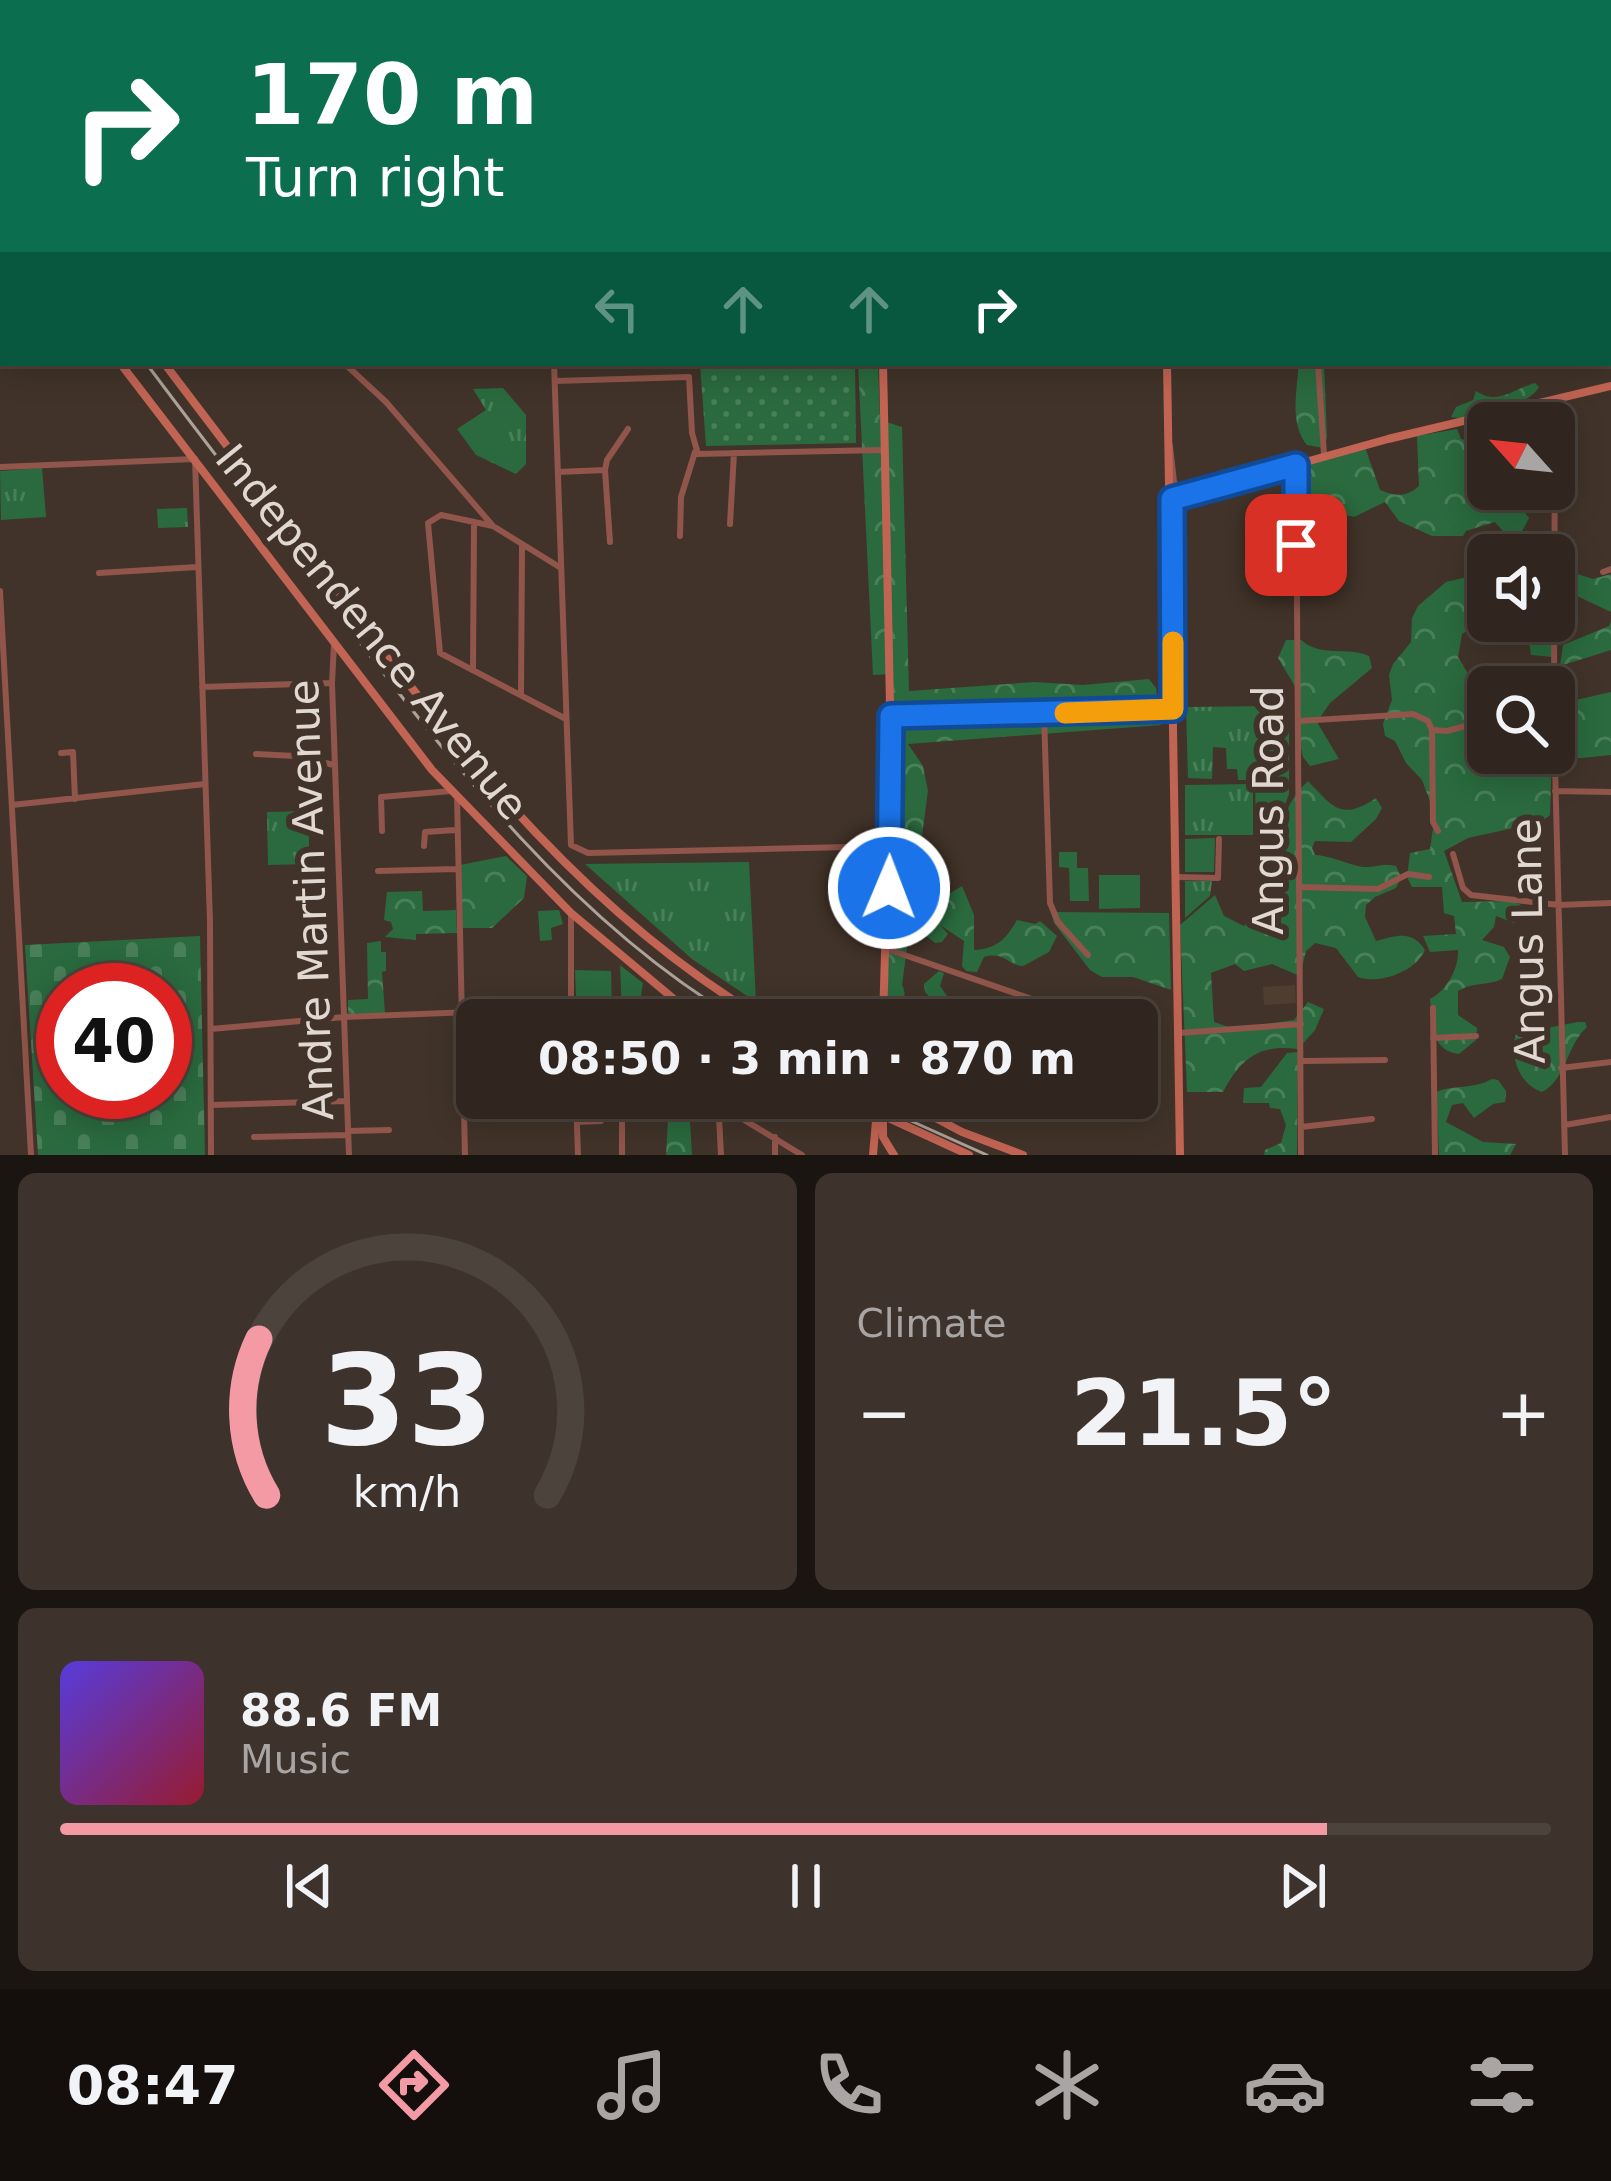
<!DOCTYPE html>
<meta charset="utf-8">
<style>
:root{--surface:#31261f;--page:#3d322c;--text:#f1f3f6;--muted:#a8a5a4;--line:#4c433d;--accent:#f49aa5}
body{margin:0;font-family:"DejaVu Sans",sans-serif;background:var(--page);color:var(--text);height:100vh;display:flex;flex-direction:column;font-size:45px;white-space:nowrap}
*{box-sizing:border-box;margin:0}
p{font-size:39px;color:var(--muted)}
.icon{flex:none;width:66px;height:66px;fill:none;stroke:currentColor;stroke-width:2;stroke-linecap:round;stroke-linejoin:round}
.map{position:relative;height:1155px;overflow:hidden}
.panel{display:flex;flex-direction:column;gap:18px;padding:18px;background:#1b1511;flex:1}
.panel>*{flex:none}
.banner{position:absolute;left:0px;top:0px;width:1611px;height:366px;box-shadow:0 6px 30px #0003,0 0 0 3px var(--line);background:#0b6e4f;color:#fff;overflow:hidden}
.needle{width:78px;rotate:297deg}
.tools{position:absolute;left:1467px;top:402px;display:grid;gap:24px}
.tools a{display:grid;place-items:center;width:108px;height:108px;border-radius:18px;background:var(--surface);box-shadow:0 6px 30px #0003,0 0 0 3px var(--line);font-size:60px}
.speed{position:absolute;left:36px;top:963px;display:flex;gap:24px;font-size:60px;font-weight:700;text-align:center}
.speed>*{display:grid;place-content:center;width:156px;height:156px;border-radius:50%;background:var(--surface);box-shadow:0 6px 30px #0003,0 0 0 3px var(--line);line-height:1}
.speed .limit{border:18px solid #d22;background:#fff;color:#111}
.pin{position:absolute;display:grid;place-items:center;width:102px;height:102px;color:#fff;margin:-51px;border-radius:24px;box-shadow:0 6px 18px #0006}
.me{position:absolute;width:132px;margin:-66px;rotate:1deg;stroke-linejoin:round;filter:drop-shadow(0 0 9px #0008)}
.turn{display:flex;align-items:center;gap:42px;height:252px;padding:0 48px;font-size:54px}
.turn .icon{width:156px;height:156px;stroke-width:2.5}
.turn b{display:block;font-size:84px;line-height:102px}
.lanes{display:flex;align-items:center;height:114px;padding:0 48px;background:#0003;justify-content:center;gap:60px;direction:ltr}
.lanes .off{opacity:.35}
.big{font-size:90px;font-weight:600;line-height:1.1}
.panel .tile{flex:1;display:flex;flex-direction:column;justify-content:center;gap:18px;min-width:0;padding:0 42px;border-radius:18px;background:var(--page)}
.panel .dial{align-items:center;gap:0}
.dial svg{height:312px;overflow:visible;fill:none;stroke:var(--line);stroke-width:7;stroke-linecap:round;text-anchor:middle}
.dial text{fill:var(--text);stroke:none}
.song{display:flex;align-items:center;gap:36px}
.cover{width:144px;height:144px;border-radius:18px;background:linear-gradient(135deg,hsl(250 70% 55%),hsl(350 70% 35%))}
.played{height:12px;border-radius:6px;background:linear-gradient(90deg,var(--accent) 85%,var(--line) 85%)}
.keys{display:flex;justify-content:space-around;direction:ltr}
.heat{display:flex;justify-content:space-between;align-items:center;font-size:66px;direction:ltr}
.panel .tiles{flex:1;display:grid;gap:18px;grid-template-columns:1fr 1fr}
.tile:last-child{grid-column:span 2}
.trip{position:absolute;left:456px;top:999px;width:702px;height:120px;border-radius:18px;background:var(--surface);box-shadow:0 6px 30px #0003,0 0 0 3px var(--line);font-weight:600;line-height:120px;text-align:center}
.menu{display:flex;height:192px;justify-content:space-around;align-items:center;background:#140f0c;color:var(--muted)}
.menu .icon{width:84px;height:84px}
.menu .on{color:var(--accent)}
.menu b{font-size:54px;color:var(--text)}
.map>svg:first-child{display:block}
.medical{fill:#4d3e31}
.grass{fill:url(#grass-tufts)}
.forest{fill:url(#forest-crowns)}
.cemetery{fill:url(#cemetery-stones);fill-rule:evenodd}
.park{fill:url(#park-dots)}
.garden{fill:#2a6a3e}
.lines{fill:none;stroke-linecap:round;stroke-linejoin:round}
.stream{stroke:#455460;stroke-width:3}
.street{stroke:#91554b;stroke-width:6}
.secondary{stroke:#c26454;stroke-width:8}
.tram{stroke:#aca29a;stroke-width:3}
.route-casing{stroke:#114b97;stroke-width:30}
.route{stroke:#1a73e8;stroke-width:21}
.slow{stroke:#f59e0b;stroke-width:21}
.labels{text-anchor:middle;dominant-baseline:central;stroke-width:12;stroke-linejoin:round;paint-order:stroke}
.street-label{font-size:42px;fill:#e1d8d2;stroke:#413329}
</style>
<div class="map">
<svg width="1611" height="1155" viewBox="0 0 1611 1155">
<defs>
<pattern id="grass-tufts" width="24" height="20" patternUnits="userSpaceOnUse" patternTransform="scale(3)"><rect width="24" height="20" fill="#2a6a3e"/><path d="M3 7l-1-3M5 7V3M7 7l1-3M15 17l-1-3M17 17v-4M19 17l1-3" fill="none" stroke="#497f59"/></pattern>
<pattern id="forest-crowns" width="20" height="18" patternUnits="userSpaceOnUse" patternTransform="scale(3)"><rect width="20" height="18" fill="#2a6a3e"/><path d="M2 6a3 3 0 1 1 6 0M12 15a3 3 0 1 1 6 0" fill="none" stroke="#497f59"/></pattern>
<pattern id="cemetery-stones" width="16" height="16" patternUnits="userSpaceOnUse" patternTransform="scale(3)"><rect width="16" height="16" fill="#2a6a3e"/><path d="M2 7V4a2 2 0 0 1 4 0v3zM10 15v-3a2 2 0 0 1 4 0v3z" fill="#497f59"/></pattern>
<pattern id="park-dots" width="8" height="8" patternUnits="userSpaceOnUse" patternTransform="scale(3)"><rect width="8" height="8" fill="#2a6a3e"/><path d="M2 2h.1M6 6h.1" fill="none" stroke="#497f59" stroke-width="1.8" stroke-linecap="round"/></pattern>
</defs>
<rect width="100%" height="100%" fill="#413329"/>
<path class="medical" d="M1295 985 1296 1003 1264 1005 1263 987Z"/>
<path class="grass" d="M133 0H693L700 3H135Z
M503 388 526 415V464L516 474 476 455 457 429 486 410 473 389Z
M42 468 46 517 1 520 0 471Z
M187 508 188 527 158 528 157 509Z
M1276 706 1275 726 1289 725V794L1276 829 1256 828 1255 780H1238L1237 769H1227L1226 748 1213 747 1212 779 1188 778 1186 707Z
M1253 784V835H1185V785Z
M309 811V864L268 865 267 812Z
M1215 838 1214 872H1185V839Z
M749 862 756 1002 692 959 585 864Z
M1185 881H1212L1210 896 1185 918Z"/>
<path class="forest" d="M724 0H926V3H732Z
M1295 0H1611V271L1608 3H1293Z
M858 363H878L880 420 902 427 909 691 1034 682 1083 685 1149 679 1156 688 1161 725 908 744 923 766 928 791 902 985C909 997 899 1007 902 1020H886L894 847 895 744 890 674 873 675Z
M1299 363H1324L1327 437 1324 448 1307 445C1289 423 1297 390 1299 363Z
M1535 383 1539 387C1529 406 1471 422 1451 417L1456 407 1473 400 1476 391C1498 406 1513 389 1535 383Z
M1457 429 1461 439 1488 446V489H1522L1518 503 1529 518 1521 533 1503 531 1495 522 1466 531 1463 536H1432L1399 521 1385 502 1354 517 1334 512 1296 481 1298 468 1324 455 1365 447 1380 490C1395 497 1407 497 1419 486L1417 436Z
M1565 570 1593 579 1611 574V612L1577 596 1560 603Z
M1471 576H1488C1488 609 1492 616 1462 634L1458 657 1470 677V699L1475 710 1488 708V753H1552L1550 815 1541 822 1468 838 1444 851 1462 902 1511 901 1521 905 1514 923 1496 916 1494 927 1482 940 1504 947 1510 957 1502 979C1487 986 1472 982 1458 991V1015L1477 1028 1476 1040 1459 1054C1430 1050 1433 1024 1430 999 1447 991 1459 968 1458 950L1430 952 1423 936 1456 934 1454 916 1444 913 1442 887H1412L1407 877 1410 853 1430 849 1435 815 1422 780 1406 763 1395 741 1385 736 1383 724 1392 700 1389 675 1393 664 1411 642 1412 618 1418 606 1446 582Z
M1526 621H1553L1554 657 1531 655Z
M1611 621V650L1560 666 1563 645 1609 626Z
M1286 640H1301C1322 658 1346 646 1369 656L1372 668 1330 703 1317 722 1339 759 1310 766 1303 757 1299 739V693L1278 658Z
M1611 692V755L1562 760 1558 704Z
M1308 781C1334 808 1341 821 1376 798L1382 808 1376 819 1351 842 1315 841 1312 848 1315 855C1333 856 1354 867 1365 867 1377 867 1383 863 1396 866L1401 877 1396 888 1375 897 1366 905 1365 917 1376 941C1398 935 1412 930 1425 950 1416 971 1380 985 1358 977L1336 948 1315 943 1306 951 1300 976 1272 964 1244 971 1235 964 1211 973 1214 1022 1234 1029 1294 1020 1308 1002 1324 1009 1315 1030 1298 1049C1259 1044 1241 1058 1223 1092H1187L1180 925 1215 895 1224 916 1244 926C1302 878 1255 833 1308 781Z
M506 856 527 876 524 898 492 928H462L460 865Z
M962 886 974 915V950C997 949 1006 939 1017 920L1035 924 1040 921 1057 936 1049 952 1023 966C1006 965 1006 951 984 957L977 972 966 971 962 966 964 941 940 925 948 934 942 942 935 943 919 930 929 916 933 923 938 922 932 904Z
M422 891 423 911 456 910 457 933 416 934V940L385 937 393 929 391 922 384 920 387 892Z
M1051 912 1169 913 1171 990 1133 977H1102L1090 970 1054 923Z
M381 941V952H386V971L382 972 385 1013 348 1014V1000L368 999 367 943Z
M939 971 944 973 940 986 947 996 942 1004 945 1017 937 1019V1005L925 992 924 984Z
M1578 1022H1585L1587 1027C1566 1046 1566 1080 1542 1092 1519 1084 1509 1056 1516 1034Z
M1298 1052 1297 1155H1264L1265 1150 1281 1143 1286 1125 1280 1109 1270 1108 1269 1103H1243L1244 1088 1261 1087 1287 1053Z
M1492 1079 1498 1080 1506 1091 1505 1102 1493 1104 1474 1118 1463 1103 1452 1105 1446 1122 1483 1142 1516 1144 1510 1155H1439L1436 1092C1456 1084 1472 1090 1492 1079Z
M668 1120 690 1121 692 1155H666Z"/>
<path class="cemetery" d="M200 936 205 1155H38L25 945ZM63 990H165V1092H63Z"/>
<path class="park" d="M568 363H855L856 443 706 446 700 364 568 368Z"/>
<path class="garden" d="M1059 852H1077V868H1088L1089 901H1070L1069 868 1059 867Z
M1099 875H1140V908L1099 909Z
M559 910 563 924 551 928 552 940 540 941 538 911Z
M620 965 643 983 640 1002 635 1003 632 1017 622 1015Z
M575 970 611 971 612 1007 589 1009V1020H577Z"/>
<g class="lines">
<path class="stream" d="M786 0 817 3
M825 3 851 0"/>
<path class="street" d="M1304 0V3
M344 363 386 402 493 526 561 568
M554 363 571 845 588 853 890 846
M1318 363 1324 455
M555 381 689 377 692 433 698 454 883 450
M1170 446 1174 482 1179 488 1225 478 1236 481
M1296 465 1301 1155
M0 467 195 459 210 922 211 1155
M558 472 605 470
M730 524 734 453
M493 526 441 515 428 523 440 653 566 719
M680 536 681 497 695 452
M610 542 605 470 607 460 628 429
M1603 572 1611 569
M99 573 197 567
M0 591 31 1155
M334 644 332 683 349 1155
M473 669 474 523
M202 687 330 683
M521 693 522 547
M1554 701 1555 402
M1044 714 1050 903 1058 922 1088 955
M891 716 1173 709
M1299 721 1413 714 1428 721 1432 730 1433 822 1438 831
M1554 726 1565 1155
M1433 730 1447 731 1488 720
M61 753 73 752 75 799
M256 754 295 756 334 765
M1555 791 1611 792
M457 797 465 1155
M12 805 205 784
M382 831 381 797 451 791
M424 846 425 832 455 830
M1453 854 1463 888 1471 895 1559 905 1611 903
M378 871 456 869
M1177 877 1218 878 1219 839
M1301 887 1378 889 1408 874 1429 877
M571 913V1020
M887 949 1052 1006 1064 1020
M1433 1008 1435 1155
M675 1020 676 1002
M211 1029 344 1017 571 1008
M1179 1033 1301 1024
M1433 1038 1476 1036
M1303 1061 1385 1060
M1561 1068 1611 1062
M576 1098 578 1155
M718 1098 721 1155
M718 1104 802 1155
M211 1105 346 1101
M506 1116 576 1113
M577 1122 601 1121
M622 1123V1155
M1565 1125 1611 1117
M1301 1127 1372 1119
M348 1131 389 1130
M254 1137 348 1135
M775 1137V1155"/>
<path class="secondary" d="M713 0 720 3
M1156 0V3
M0 82 3 83
M0 133 2 137
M0 150 3 154
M0 210 3 213
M120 363 432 770 571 913 699 1020
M164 363C225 443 286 523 347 604 467 762 591 917 765 1020
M883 363 891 754 883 1020
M1167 363 1180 1155
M1172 499 1388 439 1611 386
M845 1098 969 1155
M883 1098V1137L894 1155
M898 1098 962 1132 1023 1155
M873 1155 878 1098"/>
<path class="tram" d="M0 181 3 185
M146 363C210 449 276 533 341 618 455 767 575 923 739 1020
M860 1098 987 1155"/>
</g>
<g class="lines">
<defs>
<path id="route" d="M889 888 891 716 1173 709 1172 499 1296 465V545"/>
</defs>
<use href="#route" class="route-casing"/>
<use href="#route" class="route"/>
<path class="slow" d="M1065 713 1173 709V642"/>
</g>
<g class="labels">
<g class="street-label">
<text transform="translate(372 632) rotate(51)">Independence Avenue</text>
<text transform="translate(1268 810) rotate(-90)">Angus Road</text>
<text transform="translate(311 900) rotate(-92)">Andre Martin Avenue</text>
<text transform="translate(1528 941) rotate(-91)">Angus Lane</text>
</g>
</g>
</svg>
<div class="tools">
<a><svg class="needle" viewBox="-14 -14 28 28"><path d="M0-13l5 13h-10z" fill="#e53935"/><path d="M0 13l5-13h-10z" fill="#a8a5a4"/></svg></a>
<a><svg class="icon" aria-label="sound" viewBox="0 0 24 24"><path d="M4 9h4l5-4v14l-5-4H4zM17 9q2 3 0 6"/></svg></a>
<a><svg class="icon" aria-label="search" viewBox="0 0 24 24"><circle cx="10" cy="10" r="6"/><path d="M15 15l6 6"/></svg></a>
</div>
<div class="speed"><div class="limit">40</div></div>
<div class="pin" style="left:1296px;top:545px;background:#d93025"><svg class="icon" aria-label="arrive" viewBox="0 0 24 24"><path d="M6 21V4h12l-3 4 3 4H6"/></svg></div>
<svg class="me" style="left:889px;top:888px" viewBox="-20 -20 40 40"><circle r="17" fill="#1a73e8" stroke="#fff" stroke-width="3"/><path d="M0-11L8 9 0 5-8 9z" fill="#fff"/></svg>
<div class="trip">08:50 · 3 min · 870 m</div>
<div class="banner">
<div class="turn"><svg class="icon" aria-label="right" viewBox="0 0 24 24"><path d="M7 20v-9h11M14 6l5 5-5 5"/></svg><div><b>170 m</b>Turn right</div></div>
<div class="lanes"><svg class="icon off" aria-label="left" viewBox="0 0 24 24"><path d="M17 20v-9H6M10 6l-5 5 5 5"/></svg><svg class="icon off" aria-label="ahead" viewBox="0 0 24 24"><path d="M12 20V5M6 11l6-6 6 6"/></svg><svg class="icon off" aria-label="ahead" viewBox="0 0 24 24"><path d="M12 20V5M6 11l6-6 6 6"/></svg><svg class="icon" aria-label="right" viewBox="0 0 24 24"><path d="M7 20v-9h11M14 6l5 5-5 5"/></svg></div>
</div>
</div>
<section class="panel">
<div class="tiles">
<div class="tile dial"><svg viewBox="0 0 100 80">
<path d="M14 69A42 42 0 1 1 86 69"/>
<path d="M14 69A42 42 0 0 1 12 29" stroke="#f49aa5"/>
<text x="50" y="56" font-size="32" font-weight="700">33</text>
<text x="50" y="72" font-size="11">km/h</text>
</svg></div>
<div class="tile"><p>Climate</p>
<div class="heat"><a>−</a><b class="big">21.5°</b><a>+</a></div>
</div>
<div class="tile">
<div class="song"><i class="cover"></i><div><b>88.6 FM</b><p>Music</p></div></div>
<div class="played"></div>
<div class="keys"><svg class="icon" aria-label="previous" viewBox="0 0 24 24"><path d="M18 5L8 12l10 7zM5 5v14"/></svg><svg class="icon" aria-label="pause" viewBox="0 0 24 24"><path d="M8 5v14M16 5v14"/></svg><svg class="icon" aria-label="next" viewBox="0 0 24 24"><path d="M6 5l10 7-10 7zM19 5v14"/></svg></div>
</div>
</div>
</section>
<nav class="menu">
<b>08:47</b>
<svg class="icon on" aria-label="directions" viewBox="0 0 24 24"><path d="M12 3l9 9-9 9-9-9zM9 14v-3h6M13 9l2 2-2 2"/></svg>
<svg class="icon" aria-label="music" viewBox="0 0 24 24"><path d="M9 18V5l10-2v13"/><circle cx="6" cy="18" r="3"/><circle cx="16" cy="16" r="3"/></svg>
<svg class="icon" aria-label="phone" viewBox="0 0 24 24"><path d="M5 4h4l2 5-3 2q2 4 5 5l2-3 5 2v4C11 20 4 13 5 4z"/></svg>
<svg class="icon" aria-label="climate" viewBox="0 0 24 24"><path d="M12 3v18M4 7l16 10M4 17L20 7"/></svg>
<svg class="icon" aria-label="car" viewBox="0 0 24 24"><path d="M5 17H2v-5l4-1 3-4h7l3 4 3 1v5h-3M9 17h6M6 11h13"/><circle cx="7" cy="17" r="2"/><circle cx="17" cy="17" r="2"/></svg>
<svg class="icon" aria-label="filters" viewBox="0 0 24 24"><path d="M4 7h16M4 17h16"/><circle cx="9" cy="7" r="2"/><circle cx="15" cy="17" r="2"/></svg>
</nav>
